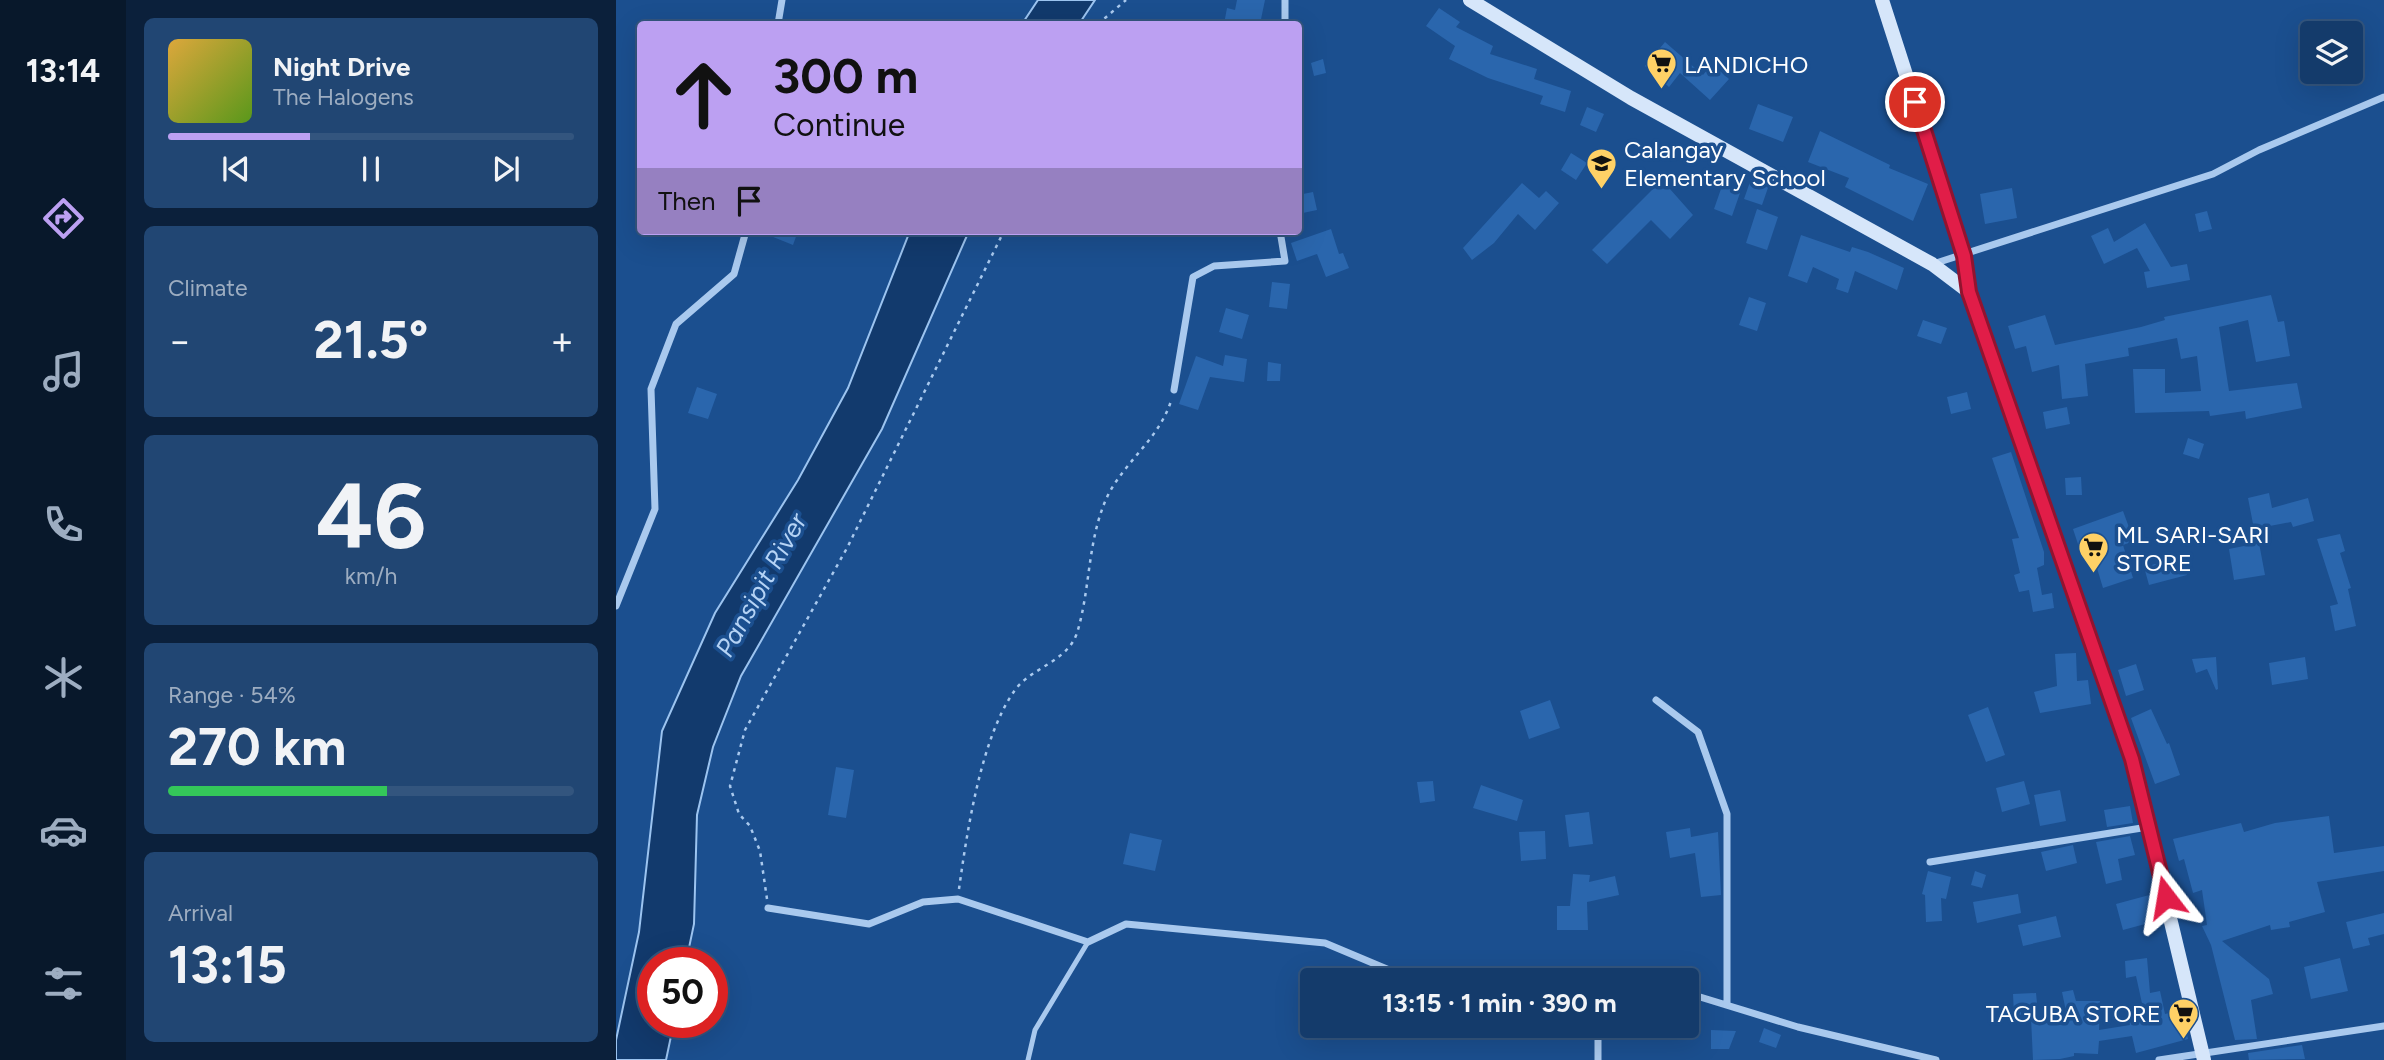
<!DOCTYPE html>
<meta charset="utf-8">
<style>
:root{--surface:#143b6b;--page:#214673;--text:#f1f3f6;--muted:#9dadc1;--line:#33557e;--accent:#bca0f2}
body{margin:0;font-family:Figtree,sans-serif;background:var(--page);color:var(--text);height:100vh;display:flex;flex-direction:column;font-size:26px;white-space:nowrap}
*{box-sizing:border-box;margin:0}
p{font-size:23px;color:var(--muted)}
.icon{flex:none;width:38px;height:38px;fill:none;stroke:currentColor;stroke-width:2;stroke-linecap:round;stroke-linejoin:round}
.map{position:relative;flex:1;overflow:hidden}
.side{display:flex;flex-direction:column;gap:18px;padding:18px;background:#0b203b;width:490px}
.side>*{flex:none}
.top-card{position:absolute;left:21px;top:21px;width:665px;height:214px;border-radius:7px;box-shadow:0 7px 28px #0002,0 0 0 2px var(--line);background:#bca0f2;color:#111;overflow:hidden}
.tools{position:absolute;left:1684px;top:21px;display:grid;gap:14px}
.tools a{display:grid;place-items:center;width:63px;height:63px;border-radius:7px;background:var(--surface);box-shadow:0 7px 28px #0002,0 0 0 2px var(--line);font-size:35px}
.speed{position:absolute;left:21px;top:947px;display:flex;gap:14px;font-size:35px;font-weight:700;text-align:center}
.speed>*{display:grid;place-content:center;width:91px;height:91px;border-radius:50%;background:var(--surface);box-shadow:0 7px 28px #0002,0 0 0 2px var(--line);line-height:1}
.speed .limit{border:10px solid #d22;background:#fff;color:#111}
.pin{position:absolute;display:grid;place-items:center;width:60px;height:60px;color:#fff;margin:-30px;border:4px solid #fff;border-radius:50%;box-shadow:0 2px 7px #0007}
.me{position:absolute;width:77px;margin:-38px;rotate:346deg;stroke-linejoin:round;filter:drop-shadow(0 0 5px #0008)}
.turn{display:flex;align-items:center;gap:24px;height:147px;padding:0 21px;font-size:32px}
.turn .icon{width:91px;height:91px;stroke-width:2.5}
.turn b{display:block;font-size:49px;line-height:60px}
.then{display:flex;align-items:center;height:66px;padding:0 21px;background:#0003;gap:14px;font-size:26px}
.big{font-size:52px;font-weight:700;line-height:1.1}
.side .card{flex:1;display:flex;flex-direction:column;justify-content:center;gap:10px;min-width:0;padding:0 24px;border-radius:10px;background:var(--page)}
.side .dial{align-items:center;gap:0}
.dial b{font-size:91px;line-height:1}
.song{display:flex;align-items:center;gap:21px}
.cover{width:84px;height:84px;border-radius:10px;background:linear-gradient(135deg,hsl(40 70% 55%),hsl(90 70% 35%))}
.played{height:7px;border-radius:4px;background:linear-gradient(90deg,var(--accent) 35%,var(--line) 35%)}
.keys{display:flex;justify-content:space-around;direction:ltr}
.heat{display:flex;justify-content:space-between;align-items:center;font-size:38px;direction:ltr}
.charge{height:10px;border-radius:5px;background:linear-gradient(90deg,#34c759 54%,var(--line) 0)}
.trip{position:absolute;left:684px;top:968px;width:399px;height:70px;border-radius:7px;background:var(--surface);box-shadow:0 7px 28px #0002,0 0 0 2px var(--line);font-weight:700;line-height:70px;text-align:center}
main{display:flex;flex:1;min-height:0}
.tabs{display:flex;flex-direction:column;width:126px;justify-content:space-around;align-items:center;background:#08182b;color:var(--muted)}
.tabs .icon{width:49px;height:49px}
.tabs .current{color:var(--accent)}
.tabs b{font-size:32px;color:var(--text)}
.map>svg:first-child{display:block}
.water{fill:#123a6d;stroke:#9cc4f0;stroke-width:2}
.building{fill:#2a66ad}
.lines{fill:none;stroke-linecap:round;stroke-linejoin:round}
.path{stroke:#a9c9ee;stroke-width:2.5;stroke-dasharray:3.5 5;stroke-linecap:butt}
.lane{stroke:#a9c9ee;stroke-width:5}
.street{stroke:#a9c9ee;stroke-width:7}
.secondary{stroke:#d6e6fa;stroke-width:14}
.route-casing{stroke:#92132f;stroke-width:18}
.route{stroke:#e11d48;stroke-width:12}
.labels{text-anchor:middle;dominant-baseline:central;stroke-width:7;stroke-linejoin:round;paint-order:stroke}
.poi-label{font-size:24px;fill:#fff;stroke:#1b4f8f;text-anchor:start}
.water-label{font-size:26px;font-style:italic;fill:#b5d3f5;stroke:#1b4f8f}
</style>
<main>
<nav class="tabs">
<b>13:14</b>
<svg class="icon current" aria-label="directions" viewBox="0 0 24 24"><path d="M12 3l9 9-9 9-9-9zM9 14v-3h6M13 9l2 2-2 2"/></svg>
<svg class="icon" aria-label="music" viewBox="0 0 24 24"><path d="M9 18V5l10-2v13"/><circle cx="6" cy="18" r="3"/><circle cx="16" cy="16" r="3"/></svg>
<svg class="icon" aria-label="phone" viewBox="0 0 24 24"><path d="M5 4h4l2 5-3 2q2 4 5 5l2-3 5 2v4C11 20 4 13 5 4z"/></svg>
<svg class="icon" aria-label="climate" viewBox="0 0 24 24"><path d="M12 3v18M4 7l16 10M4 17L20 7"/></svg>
<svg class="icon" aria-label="car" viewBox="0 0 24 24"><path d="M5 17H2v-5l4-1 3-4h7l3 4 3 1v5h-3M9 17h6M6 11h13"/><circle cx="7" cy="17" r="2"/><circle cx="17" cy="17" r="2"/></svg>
<svg class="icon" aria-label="filters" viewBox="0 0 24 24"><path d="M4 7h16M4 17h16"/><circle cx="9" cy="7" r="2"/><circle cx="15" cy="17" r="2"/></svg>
</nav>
<section class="side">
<div class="card">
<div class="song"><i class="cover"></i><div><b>Night Drive</b><p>The Halogens</p></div></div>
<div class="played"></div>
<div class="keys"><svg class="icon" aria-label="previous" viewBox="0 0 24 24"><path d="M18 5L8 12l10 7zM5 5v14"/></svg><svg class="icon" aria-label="pause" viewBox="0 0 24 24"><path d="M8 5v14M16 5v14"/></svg><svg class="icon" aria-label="next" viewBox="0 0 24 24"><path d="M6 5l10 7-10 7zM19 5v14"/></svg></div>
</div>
<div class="card"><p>Climate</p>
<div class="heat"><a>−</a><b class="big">21.5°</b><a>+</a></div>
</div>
<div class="card dial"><b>46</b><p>km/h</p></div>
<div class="card"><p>Range · 54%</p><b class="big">270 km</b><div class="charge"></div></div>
<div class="card"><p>Arrival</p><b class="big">13:15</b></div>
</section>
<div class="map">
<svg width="1768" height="1060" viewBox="0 0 1768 1060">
<rect width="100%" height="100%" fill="#1b4f8f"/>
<path class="water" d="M422 0H479L463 24H406Z
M294 231H353L266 429 125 676 97 747 81 815 78 924 70 962H37V1022H58L50 1060H0V1040L23 932 46 731 99 613 182 480 232 388Z"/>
<path class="building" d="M621 0H649L644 24H608L611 8 619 10Z
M823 8 844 22 840 27 877 46 874 54 921 69 918 79 955 91 949 112 924 104 927 96 872 78 833 59 839 46 810 26Z
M1049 42 1087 75 1096 64 1113 79 1094 100 1064 73 1053 87 1029 66Z
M707 59 710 73 698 76 695 63Z
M1142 104 1177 117 1167 142 1133 129Z
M971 107 988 114 980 132 964 125Z
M1204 131 1274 165 1273 168 1312 184 1297 221 1229 187 1233 178 1192 162Z
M955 153 971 163 960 180 945 170Z
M1135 179 1153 185 1146 205 1128 199Z
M1046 180 1077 215 1054 239 1035 220 991 264 976 250Z
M906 183 923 198 930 191 943 203 919 230 902 214 878 243 856 260 847 248Z
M1106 186 1124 193 1116 216 1098 209Z
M1396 188 1401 218 1369 224 1364 194Z
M697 192 701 210 682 214V195Z
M1141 209 1162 217 1151 250 1130 243Z
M1591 211 1596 229 1583 232 1579 214Z
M1529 223 1555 267 1571 264 1574 280 1531 288 1528 272 1534 271 1521 248 1488 264 1475 236 1492 228 1498 242Z
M715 229 723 254 727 253 733 268 710 277 701 254 681 261 675 243Z
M142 231H182L177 245Z
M1185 235 1234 252 1236 247 1252 252 1288 268 1281 290 1239 271 1232 293 1220 289 1223 279 1197 267 1191 283 1172 276Z
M656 282 674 284 671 309 653 307Z
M1655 295 1662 322 1668 321 1674 356 1640 362 1632 320 1603 327 1613 391 1681 383 1686 408 1630 419 1629 411 1594 416 1593 411 1519 413 1517 369H1549V393L1585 391 1581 356 1565 359 1561 338 1512 348 1513 356 1469 364 1472 396 1446 399 1443 365 1416 372 1410 346 1399 349 1392 326 1429 315 1439 345 1525 327 1549 320 1548 317Z
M1133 297 1150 303 1141 331 1123 325Z
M610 308 633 315 626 339 603 332Z
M1307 320 1331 328 1325 344 1301 336Z
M609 355 631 359 628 382 594 377 582 410 563 404 580 356 607 366Z
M652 362 665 364 664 381H651Z
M81 387 101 394 92 419 72 413Z
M1351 392 1355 409 1335 414 1331 397Z
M1451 407 1454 424 1430 429 1427 412Z
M1572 438 1588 444 1583 459 1567 454Z
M1395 452 1428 552V565L1421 568 1426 595 1436 593 1438 608 1417 612 1413 590 1403 592 1398 575 1404 573 1396 539 1403 538 1376 458Z
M1465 477 1466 495H1450L1449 478Z
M1653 493 1656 508 1692 498 1698 521 1677 527 1675 522 1638 529 1632 498Z
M1507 511 1518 541 1507 545 1517 578 1487 588 1477 555 1467 559 1457 529Z
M1724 534 1729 551 1724 553 1735 588 1732 589 1740 626 1719 631 1714 606 1722 604 1701 539Z
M1643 543 1649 575 1618 580 1613 549Z
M1566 557 1571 575 1533 585 1528 567Z
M1460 653 1461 681 1472 680 1475 704 1424 713 1418 692 1441 686 1439 654Z
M1600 657 1602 689 1600 690 1591 669 1580 673 1576 659Z
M1689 657 1692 679 1656 685 1653 663Z
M1520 664 1528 690 1510 696 1502 670Z
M934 700 944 728 913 739 904 711Z
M1372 707 1389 755 1370 762 1352 715Z
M1535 709 1551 744 1553 743 1564 775 1539 784 1515 718Z
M220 767 238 770 230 818 212 815Z
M817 781 819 801 804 803 801 782Z
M1408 781 1414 804 1386 812 1380 788Z
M865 785 907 800 901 821 857 808Z
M1444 790 1450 821 1424 826 1418 795Z
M1514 806 1517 823 1491 827 1488 810Z
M973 812 977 844 953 847 949 815Z
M1713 816 1718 853 1768 846V871L1701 882 1709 912 1673 922 1674 927 1655 930 1654 925 1606 941 1653 979 1657 994 1635 1000 1641 1039 1619 1040 1595 945 1586 926 1591 925 1586 890 1577 893 1568 859 1563 861 1557 839 1625 823 1628 832 1659 823Z
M1074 828 1075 837 1102 832 1105 895 1085 897 1079 853 1054 858 1050 832Z
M929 831 930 859 905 861 903 832Z
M514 833 546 840 539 871 507 864Z
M1514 836 1519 855 1502 859 1506 880 1490 884 1480 842Z
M1457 845 1461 863 1430 871 1425 852Z
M1312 871 1335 877 1330 899 1325 898 1326 921 1310 922 1309 895 1306 894Z
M1359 871 1370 875 1366 888 1355 885Z
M957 874 974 875 973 882 999 876 1003 895 971 902 972 930H941V906H954Z
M1402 894 1405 913 1361 923 1357 902Z
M1537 894 1544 920 1507 930 1500 904Z
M1768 913V934L1752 938 1754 945 1737 949 1730 922Z
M1440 916 1445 937 1407 946 1402 925Z
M1531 958 1534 993 1544 991 1549 1014 1566 1010 1572 1039 1520 1053 1516 1036 1483 1041 1482 1054 1458 1053V1056L1444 1059 1417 1060 1415 1018 1451 1016 1446 992 1457 990 1460 1001H1484L1483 1030 1514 1025 1513 1021 1529 1017 1520 976 1510 978 1509 961Z
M1724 958 1732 991 1695 999 1688 967Z
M1420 993 1422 1014 1398 1015 1397 994Z
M1148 1028 1165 1035 1160 1048 1143 1042Z
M1095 1030 1120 1031 1113 1049H1095Z
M1686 1045 1689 1059 1633 1060 1632 1053Z"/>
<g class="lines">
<path class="path" d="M482 24 510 0
M343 889C351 832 365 737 399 690 416 667 451 662 461 633 475 588 471 537 493 493 511 460 543 438 555 401
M151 899 144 851 134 826 123 814 114 786 129 730 231 548 388 231"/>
<path class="lane" d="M412 1060 419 1030 472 942"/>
<path class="street" d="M162 24 166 0
M669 24V0
M1317 264 1597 174 1643 150 1768 97
M558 390 577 277 598 266 669 261 664 231
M0 606 39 509 35 389 60 324 118 274 130 231
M1040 700 1082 732 1111 814V1005
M1314 862 1532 827
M152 908 253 924 307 902 342 899 472 942 510 924 709 943 797 980
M1071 993 1182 1027 1320 1060
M982 1060V1026
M1543 1060 1768 1026"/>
<path class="secondary" d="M854 0 1015 98 1316 264 1353 292 1516 759 1588 1060
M1266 0 1348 255 1353 292"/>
</g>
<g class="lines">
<defs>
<path id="route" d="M1299 102 1348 256 1353 292 1516 759 1550 897"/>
</defs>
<use href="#route" class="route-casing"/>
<use href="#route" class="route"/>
</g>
<defs>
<symbol id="supermarket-pin" viewBox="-11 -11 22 30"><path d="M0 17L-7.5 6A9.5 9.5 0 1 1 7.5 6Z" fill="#ffd166" stroke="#1b4f8f"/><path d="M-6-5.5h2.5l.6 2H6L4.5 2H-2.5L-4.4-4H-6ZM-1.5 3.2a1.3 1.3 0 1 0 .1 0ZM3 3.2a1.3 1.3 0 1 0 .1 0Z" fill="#111"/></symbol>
<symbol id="school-pin" viewBox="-11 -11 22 30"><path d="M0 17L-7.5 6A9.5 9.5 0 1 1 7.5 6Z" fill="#ffd166" stroke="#1b4f8f"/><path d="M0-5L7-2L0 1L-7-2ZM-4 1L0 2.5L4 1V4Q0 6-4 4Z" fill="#111"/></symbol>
</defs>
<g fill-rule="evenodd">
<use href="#supermarket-pin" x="1028" y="46" width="35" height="47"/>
<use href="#school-pin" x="968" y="146" width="35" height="47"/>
<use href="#supermarket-pin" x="1460" y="530" width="35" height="47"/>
<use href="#supermarket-pin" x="1550" y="996" width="35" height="47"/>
</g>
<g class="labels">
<g class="poi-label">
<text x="1068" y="64">LANDICHO</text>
<text x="1008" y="149">Calangay<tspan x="1008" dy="28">Elementary School</tspan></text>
<text x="1500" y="534">ML SARI-SARI<tspan x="1500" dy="28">STORE</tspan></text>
<text x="1545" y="1013" text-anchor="end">TAGUBA STORE</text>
</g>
<g class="water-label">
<text transform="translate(145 585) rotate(-61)">Pansipit River</text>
</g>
</g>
</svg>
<div class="tools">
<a><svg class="icon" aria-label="layers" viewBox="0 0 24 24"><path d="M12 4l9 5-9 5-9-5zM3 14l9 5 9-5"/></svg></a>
</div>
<div class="speed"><div class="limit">50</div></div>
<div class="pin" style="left:1299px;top:102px;background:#d93025"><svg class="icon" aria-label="arrive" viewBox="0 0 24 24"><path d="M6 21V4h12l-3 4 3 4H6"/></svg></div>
<svg class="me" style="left:1550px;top:897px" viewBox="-20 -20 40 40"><path d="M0-17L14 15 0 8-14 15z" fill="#e11d48" stroke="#fff" stroke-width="4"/></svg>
<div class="trip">13:15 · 1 min · 390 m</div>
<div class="top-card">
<div class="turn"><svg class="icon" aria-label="ahead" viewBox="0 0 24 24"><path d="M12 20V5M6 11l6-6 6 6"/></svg><div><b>300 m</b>Continue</div></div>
<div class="then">Then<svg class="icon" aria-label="arrive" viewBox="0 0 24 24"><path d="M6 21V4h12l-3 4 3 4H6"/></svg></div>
</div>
</div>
</main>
